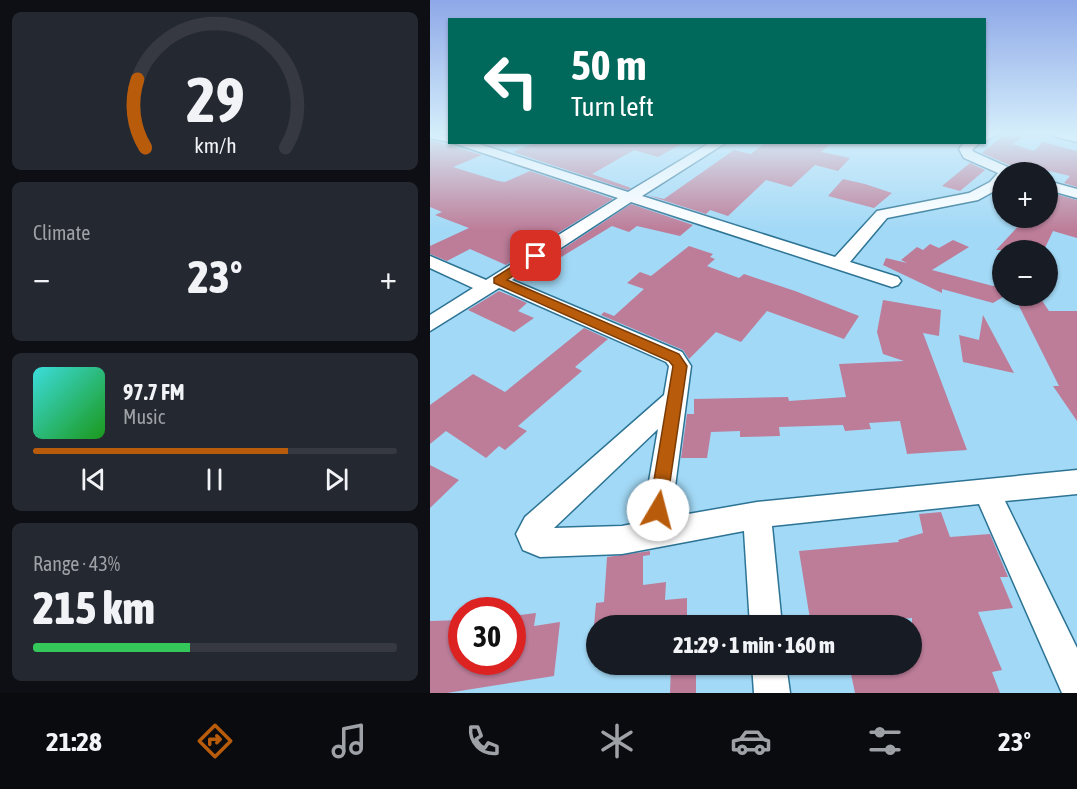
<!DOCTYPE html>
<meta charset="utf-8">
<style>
:root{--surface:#171b24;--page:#242831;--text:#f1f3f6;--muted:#9ea1a6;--line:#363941;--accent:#b85b0a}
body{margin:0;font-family:"Asap Condensed",sans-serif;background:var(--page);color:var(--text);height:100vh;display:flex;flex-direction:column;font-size:22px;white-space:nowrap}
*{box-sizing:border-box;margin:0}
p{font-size:20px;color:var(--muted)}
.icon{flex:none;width:33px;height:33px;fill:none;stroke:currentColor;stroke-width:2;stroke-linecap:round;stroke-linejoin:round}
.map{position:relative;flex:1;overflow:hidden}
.panel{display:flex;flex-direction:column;gap:12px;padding:12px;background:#0d0f14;width:430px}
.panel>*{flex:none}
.top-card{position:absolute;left:18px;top:18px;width:538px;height:126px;border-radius:0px;box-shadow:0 2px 4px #0004;background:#00695c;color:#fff;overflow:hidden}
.controls{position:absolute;left:562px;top:162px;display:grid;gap:12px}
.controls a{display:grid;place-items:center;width:66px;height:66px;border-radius:50%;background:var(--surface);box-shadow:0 2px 4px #0004;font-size:30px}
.speed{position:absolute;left:18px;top:597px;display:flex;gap:12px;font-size:30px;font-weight:700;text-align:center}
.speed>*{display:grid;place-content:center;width:78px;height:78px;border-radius:50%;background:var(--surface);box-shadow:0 2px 4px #0004;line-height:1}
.speed .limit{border:9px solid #d22;background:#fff;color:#111}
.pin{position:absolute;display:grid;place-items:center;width:51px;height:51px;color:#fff;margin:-26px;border-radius:12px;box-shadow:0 3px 9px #0006}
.me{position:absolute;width:66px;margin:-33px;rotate:8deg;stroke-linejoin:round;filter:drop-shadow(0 0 4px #0008)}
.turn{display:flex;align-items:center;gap:21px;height:126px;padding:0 24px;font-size:27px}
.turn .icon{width:78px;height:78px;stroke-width:2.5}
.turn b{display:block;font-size:42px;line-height:51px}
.big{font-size:45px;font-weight:800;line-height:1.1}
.panel .widget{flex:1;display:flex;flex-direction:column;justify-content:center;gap:9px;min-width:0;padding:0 21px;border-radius:9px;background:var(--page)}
.panel .dial{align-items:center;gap:0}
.dial svg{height:156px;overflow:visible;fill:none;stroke:var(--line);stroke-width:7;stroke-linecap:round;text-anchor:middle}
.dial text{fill:var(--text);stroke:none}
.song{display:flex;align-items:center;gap:18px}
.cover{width:72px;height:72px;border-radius:9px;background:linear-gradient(135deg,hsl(180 70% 55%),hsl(120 70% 35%))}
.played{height:6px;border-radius:3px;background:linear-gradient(90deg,var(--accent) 70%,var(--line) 70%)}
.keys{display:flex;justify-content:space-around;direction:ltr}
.heat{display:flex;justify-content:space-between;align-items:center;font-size:33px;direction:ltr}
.charge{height:9px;border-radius:4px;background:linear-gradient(90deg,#34c759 43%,var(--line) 0)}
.trip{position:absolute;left:156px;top:615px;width:336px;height:60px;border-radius:30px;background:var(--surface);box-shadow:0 2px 4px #0004;font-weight:800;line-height:60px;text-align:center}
.dock{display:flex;height:96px;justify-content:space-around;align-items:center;background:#090b0e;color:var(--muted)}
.dock .icon{width:42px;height:42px}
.dock .selected{color:var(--accent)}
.dock b{font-size:27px;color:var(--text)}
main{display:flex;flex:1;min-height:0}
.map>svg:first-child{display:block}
.building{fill:#bd7d99}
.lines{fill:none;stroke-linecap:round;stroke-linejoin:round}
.minor-casing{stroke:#2c7394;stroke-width:3}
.minor{fill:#fff;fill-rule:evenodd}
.route{fill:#b85b0a;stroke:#783b06;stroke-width:1.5}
</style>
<main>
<section class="panel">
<div class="widget dial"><svg viewBox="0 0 100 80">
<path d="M14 69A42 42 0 1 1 86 69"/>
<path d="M14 69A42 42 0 0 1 10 34" stroke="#b85b0a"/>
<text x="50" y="56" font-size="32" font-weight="700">29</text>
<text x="50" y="72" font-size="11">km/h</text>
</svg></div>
<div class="widget"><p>Climate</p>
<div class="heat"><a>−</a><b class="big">23°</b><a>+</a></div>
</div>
<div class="widget">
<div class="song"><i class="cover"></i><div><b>97.7 FM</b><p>Music</p></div></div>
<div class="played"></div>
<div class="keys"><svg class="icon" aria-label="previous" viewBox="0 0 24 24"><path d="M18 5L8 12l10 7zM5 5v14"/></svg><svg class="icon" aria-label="pause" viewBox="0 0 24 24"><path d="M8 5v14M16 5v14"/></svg><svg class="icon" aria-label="next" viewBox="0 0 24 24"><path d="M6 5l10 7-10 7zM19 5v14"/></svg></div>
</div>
<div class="widget"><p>Range · 43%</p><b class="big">215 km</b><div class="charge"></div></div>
</section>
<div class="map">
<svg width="647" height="693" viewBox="0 0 647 693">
<rect width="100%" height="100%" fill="#a2d9f6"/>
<path class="building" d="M576 133H588L592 137 583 144 604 151 613 142 647 151V187L634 183 640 176 607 168 595 172 552 153Z
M0 140 52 155 23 167 68 181 75 182 100 171 183 199 76 265 40 249 17 261 0 254V246L39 228 5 215 12 212 0 207Z
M107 142H255L228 157 204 150 162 174 201 188 198 190 83 152Z
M336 142H402L391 152 420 158 408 171 385 165 361 187 336 180 298 216 280 210 276 214 217 195 234 199 304 150 321 154Z
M540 163 555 170 530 191 512 186Z
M413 179 435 184 462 193 444 208 398 196Z
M625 194 647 200V238L623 231 614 250 598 247 596 250H566L596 218H618V202Z
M201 204 263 225 250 236 207 226 199 232 182 226 123 262 126 263 101 277 95 274Z
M523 240 539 247 502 270 563 286 573 285V297L563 303 512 289V293L453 265 456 258 477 263 471 260 487 247 493 250 500 244 509 248Z
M259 246 283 254 280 257 285 259 277 266 309 278 314 274 365 291 429 316 414 339 337 311 311 342 286 332 259 359 253 350 171 315 174 312 184 316 214 289 197 283 210 272 221 276Z
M69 291 97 303 88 311 104 318 84 332 38 310Z
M584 296H609L619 311H647V421L623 386H629Z
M453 300 511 310 509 336 493 333 537 450 477 454 470 421 439 423 441 429 415 431 413 425 349 427 350 436 310 437V431L281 432 277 458H251L257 414H264V399L358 397 359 401 416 397 409 364 474 361 453 354 447 332Z
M553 315 584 373 533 362 529 335 549 340Z
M154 328 178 339 145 367 152 371 88 426 97 431 75 450 69 446 56 458 16 431 0 444V405L43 374 75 392Z
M0 465 29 480 0 508Z
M511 512 520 537 560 534 578 577H570L583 608 548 612 572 670 562 672 570 693H425L419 664H482V618L402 625 401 618 380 619 369 551 469 542 468 540 493 533 489 514Z
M220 551V555L213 556V585L236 582 235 600 257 598V626H164L166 603 174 602 177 557Z
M106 613 104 626 130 622 124 676 17 693H0V621L32 620V662H82V616Z
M266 665V693H240L241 667Z"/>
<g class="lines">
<defs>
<path id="minor" d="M0 133 20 136V142H43L198 192 281 142H297L212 196 405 257 447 211 539 193 560 182 568 173 534 158 529 149 535 142H550L542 150 544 152 582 169 583 172H573V184L570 188 548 200 457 218 420 262 468 277 471 281 468 285 462 287 201 202 82 280 252 352 261 366 241 517 327 502 647 470V494L575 501 647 648V693H632L549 504 342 526 352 626H320L314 531 192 554 110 557 93 550 86 534 95 517 234 395 239 366 236 362 69 288 0 331V315L43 288 0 268V256L56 280 188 198 23 143 0 138ZM228 429 212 522 192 526 124 528Z
M555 133H570L555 141Z
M621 133 647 134V142L623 136Z
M618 181 647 189V198L618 190Z
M322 664H356L360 693H324Z"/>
</defs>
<use href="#minor" class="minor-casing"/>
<use href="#minor" class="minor"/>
</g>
<linearGradient id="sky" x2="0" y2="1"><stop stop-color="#8ea8e8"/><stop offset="0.58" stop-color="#d5eefb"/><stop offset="1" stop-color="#d5eefb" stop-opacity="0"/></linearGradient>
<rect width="647" height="230" fill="url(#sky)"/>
<path class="route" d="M102 254 112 256 77 280 249 354 257 366 235 516 228 519 222 516 219 510 243 366 239 361 64 283V278Z"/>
</svg>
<div class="controls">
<a>+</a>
<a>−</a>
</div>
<div class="speed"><div class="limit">30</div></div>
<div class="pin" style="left:106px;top:256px;background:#d93025"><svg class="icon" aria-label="arrive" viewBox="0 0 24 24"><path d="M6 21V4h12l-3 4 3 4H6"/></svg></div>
<svg class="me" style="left:228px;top:510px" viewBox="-20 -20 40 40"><circle r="19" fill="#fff"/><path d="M0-13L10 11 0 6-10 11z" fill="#b85b0a"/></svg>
<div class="trip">21:29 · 1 min · 160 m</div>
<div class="top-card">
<div class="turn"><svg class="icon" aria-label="left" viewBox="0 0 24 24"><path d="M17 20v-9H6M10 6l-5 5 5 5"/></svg><div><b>50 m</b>Turn left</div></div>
</div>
</div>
</main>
<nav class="dock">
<b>21:28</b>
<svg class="icon selected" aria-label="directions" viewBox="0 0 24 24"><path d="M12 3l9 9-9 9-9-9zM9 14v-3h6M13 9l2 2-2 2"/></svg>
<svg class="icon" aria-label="music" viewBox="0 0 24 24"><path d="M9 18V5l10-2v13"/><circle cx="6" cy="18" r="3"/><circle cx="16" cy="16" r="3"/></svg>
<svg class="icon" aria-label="phone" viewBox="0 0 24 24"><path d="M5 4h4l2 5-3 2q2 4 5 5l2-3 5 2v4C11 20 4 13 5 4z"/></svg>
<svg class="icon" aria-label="climate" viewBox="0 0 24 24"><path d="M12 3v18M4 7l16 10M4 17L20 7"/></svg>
<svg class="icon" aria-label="car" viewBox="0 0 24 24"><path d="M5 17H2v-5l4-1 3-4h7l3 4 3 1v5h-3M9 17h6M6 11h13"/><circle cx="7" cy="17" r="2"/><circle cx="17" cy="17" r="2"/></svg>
<svg class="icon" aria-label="filters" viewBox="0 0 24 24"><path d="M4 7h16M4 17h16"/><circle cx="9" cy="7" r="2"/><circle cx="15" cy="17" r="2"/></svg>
<b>23°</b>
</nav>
